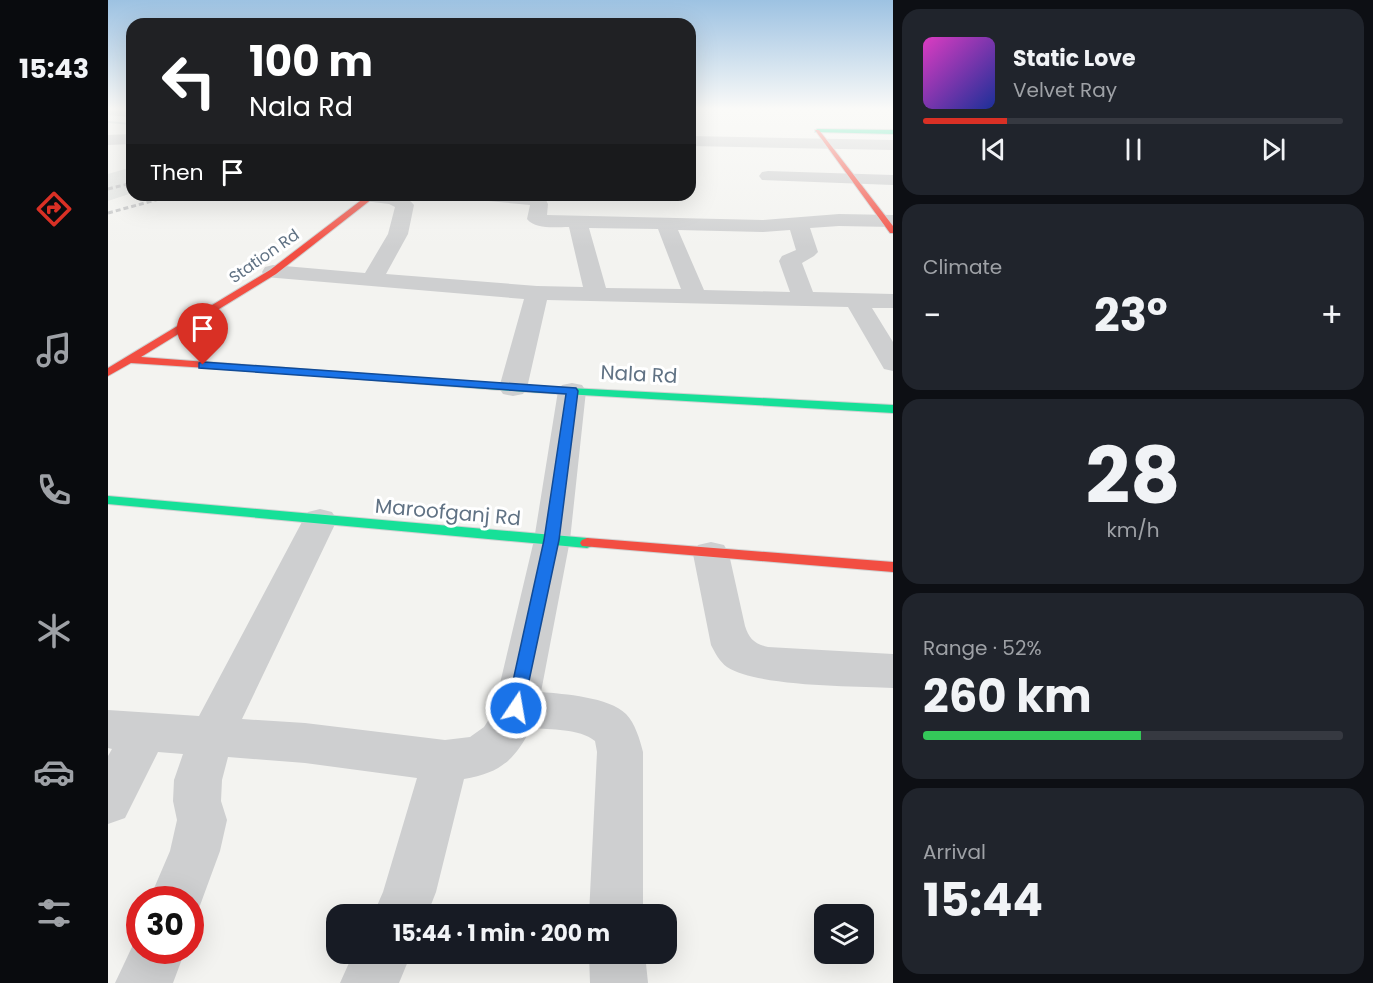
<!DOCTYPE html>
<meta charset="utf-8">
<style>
:root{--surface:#171b24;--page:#20242c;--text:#f1f3f6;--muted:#9ea1a6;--line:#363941;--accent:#d93025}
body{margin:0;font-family:Poppins,sans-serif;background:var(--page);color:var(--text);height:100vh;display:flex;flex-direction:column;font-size:22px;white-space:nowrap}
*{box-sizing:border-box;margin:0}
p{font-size:20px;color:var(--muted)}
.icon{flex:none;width:33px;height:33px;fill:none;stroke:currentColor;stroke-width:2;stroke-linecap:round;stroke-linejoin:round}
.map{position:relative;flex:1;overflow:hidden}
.sheet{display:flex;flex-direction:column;gap:9px;padding:9px;background:#0d0f14;width:480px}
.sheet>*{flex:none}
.hud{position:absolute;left:18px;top:18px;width:570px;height:183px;border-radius:18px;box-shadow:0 6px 24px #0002;background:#202124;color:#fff;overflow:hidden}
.tools{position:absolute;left:706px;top:904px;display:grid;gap:12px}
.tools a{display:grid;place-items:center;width:60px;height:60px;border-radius:12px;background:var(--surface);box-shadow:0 6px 24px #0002;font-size:30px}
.speed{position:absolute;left:18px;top:886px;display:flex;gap:12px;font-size:30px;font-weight:700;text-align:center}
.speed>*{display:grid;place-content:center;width:78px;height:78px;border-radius:50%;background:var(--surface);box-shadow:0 6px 24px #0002;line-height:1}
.speed .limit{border:9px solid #d22;background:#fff;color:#111}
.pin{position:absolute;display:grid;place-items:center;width:51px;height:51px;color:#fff;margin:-62px -26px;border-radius:50% 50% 50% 0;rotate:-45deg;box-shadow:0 0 6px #0007}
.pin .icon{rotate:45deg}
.me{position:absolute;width:66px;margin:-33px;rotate:12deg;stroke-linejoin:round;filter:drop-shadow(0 0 4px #0008)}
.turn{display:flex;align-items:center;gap:21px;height:126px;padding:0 24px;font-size:27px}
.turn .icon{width:78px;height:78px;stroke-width:2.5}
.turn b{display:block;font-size:42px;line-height:51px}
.then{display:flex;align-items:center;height:57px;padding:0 24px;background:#0003;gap:12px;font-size:22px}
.big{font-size:45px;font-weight:700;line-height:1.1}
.sheet .tile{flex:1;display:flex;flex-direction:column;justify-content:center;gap:9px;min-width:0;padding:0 21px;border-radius:18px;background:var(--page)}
.sheet .dial{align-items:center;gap:0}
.dial b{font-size:78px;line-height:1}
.song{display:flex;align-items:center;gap:18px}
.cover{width:72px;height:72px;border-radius:9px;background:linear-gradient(135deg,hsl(310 70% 55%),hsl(230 70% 35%))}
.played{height:6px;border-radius:3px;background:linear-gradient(90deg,var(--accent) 20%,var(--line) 20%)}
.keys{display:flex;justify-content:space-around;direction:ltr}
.heat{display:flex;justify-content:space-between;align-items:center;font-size:33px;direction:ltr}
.charge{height:9px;border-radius:4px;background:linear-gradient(90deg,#34c759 52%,var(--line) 0)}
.trip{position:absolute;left:218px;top:904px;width:351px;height:60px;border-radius:18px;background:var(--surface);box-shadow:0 6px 24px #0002;font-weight:700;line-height:60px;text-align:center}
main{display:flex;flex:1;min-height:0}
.dock{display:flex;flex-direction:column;width:108px;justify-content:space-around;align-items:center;background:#090b0e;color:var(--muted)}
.dock .icon{width:42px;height:42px}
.dock .current{color:var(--accent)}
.dock b{font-size:27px;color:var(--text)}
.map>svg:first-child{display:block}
.built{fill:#e3e5e3}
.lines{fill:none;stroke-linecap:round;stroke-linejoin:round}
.stream{fill:#ced6d9;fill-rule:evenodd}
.fast-casing{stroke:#cfd1d1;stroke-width:2}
.jam-casing{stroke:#cfd1d1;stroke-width:2}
.street{fill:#cecfd0;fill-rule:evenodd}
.fast{fill:#16e098;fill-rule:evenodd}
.jam{fill:#f24e42;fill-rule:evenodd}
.rail-far1{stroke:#c3c4c5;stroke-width:2;stroke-dasharray:4.5 2;stroke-linecap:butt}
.rail{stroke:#c3c4c5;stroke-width:3;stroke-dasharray:5 3;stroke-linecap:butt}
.route{fill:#1a73e8;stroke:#114b97;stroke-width:1.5}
.labels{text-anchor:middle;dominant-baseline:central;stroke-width:6;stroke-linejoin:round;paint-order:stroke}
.far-street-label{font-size:16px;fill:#607284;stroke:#fff}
.street-label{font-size:20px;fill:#607284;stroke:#fff}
</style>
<main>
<nav class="dock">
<b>15:43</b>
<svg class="icon current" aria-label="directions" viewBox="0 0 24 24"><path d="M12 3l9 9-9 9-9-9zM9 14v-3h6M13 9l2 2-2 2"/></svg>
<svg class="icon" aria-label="music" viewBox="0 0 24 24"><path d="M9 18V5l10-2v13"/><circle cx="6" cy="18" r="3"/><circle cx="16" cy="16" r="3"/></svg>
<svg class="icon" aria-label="phone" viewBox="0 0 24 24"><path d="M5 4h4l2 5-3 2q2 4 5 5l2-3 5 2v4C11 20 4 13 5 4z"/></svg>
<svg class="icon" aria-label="climate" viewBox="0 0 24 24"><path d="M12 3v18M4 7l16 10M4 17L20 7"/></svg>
<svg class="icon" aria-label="car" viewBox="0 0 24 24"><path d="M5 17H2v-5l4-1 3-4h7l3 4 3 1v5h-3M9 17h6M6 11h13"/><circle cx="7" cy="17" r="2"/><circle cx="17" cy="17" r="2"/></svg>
<svg class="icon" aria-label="filters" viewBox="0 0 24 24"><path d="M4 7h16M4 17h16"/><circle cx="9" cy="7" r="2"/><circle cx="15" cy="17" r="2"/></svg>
</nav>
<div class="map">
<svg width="785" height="983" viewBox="0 0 785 983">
<rect width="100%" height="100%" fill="#f3f3f0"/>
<path class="built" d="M24 167V193L0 201V174Z"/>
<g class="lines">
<path class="stream" d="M0 121 24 123V125L0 123Z"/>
<defs>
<path id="fast" d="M709 129 785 130V134L707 132Z
M218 371 405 385 785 405V413L405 391 214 376V372Z
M0 496 479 538 484 540 486 543 484 546 479 548 0 504Z"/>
<path id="jam" d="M707 130H711L785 226V233H782Z
M260 195H269L168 274 33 357 218 371 224 374 222 376 23 363 0 376V368L162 270Z
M479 538 785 562V572L474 546 472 543 474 540Z"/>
</defs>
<use href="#fast" class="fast-casing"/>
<use href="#jam" class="jam-casing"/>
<path class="street" d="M0 109H24V117L0 115Z
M24 134V144L0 145V135Z
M582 136 785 140V150L582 146Z
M660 171 785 175V185L654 180 651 176 654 172Z
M254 195C271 195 295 190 306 205L300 234 278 274 429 286 475 287 461 227C448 227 428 230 419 219L422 205 369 200 363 199 360 195 436 196 440 204 439 215 655 220 731 214 785 215V227L731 226 702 228 710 252 706 256 694 263 705 292 785 294V308H764L785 342V371L776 369 740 307 439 300 419 388 415 394 405 396 395 394 391 388 416 299 157 277 154 272 157 267 165 265 257 273 280 234 287 207 281 204 256 201ZM481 228 550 229 573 289 498 288ZM570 230 655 232 682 230 688 250 674 256 671 261 682 292 596 290Z
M464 383 474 385 478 391 462 540 433 692C456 694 501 697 518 714 527 723 532 740 535 752V915H481L489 752 487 741C471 728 443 730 423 728 407 760 392 773 356 779L328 892 319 915H265L275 892 309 778 197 763 120 757 114 780 113 801 119 820 112 851 87 919 82 921V900H41L62 851 69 820 65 801 66 780 75 754 50 752 17 818 0 824V756L4 749 0 748V710L91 716 195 520 200 512 212 509 224 512 229 520 134 719 197 723 337 740 362 737 376 727 385 713 426 540 450 391 454 385Z
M603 542 616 545 621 554 637 626C641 639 647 644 660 647L785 654V688C746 686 650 687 619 667 612 662 607 653 603 645L585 554 590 545Z
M32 930V951H77L65 983H7Z
M245 954H303L291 983H232Z
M481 954H537L540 983H482Z"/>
<use href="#fast" class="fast"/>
<use href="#jam" class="jam"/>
<path class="rail-far1" d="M20 184 24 183"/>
<path class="rail" d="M0 189 24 183
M0 213 66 195"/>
</g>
<linearGradient id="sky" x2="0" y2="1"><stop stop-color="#9dc2e2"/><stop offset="0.44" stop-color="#fafaf8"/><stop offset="1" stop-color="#fafaf8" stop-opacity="0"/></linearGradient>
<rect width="785" height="247" fill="url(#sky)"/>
<path class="route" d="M95 362 468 388 470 391 451 540 414 714 408 716 401 714 399 708 436 540 458 394 91 368V363Z"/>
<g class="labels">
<g class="far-street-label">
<text transform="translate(156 256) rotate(-35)">Station Rd</text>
</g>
<g class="street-label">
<text transform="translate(531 374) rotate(3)">Nala Rd</text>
<text transform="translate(340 512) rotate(5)">Maroofganj Rd</text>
</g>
</g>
</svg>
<div class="tools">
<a><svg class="icon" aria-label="layers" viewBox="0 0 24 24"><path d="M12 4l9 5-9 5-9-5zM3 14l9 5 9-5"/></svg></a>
</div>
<div class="speed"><div class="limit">30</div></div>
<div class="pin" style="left:95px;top:365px;background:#d93025"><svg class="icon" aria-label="arrive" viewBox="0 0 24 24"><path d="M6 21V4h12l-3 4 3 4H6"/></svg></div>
<svg class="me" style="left:408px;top:708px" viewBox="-20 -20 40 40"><circle r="17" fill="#1a73e8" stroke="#fff" stroke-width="3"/><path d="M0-11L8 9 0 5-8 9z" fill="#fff"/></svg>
<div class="trip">15:44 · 1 min · 200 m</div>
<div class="hud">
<div class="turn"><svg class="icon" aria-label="left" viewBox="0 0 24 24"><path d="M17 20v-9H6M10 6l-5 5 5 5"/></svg><div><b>100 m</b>Nala Rd</div></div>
<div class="then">Then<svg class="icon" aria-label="arrive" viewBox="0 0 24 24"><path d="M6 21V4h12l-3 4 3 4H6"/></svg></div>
</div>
</div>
<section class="sheet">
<div class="tile">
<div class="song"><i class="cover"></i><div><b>Static Love</b><p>Velvet Ray</p></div></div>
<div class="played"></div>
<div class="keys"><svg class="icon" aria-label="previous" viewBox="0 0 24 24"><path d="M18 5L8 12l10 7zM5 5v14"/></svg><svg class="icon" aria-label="pause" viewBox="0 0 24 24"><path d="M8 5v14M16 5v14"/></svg><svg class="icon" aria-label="next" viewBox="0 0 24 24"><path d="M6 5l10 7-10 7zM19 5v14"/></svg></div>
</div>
<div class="tile"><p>Climate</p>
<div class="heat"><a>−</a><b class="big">23°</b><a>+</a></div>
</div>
<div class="tile dial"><b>28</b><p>km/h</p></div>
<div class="tile"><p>Range · 52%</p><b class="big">260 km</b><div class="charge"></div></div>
<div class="tile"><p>Arrival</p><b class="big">15:44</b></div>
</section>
</main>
